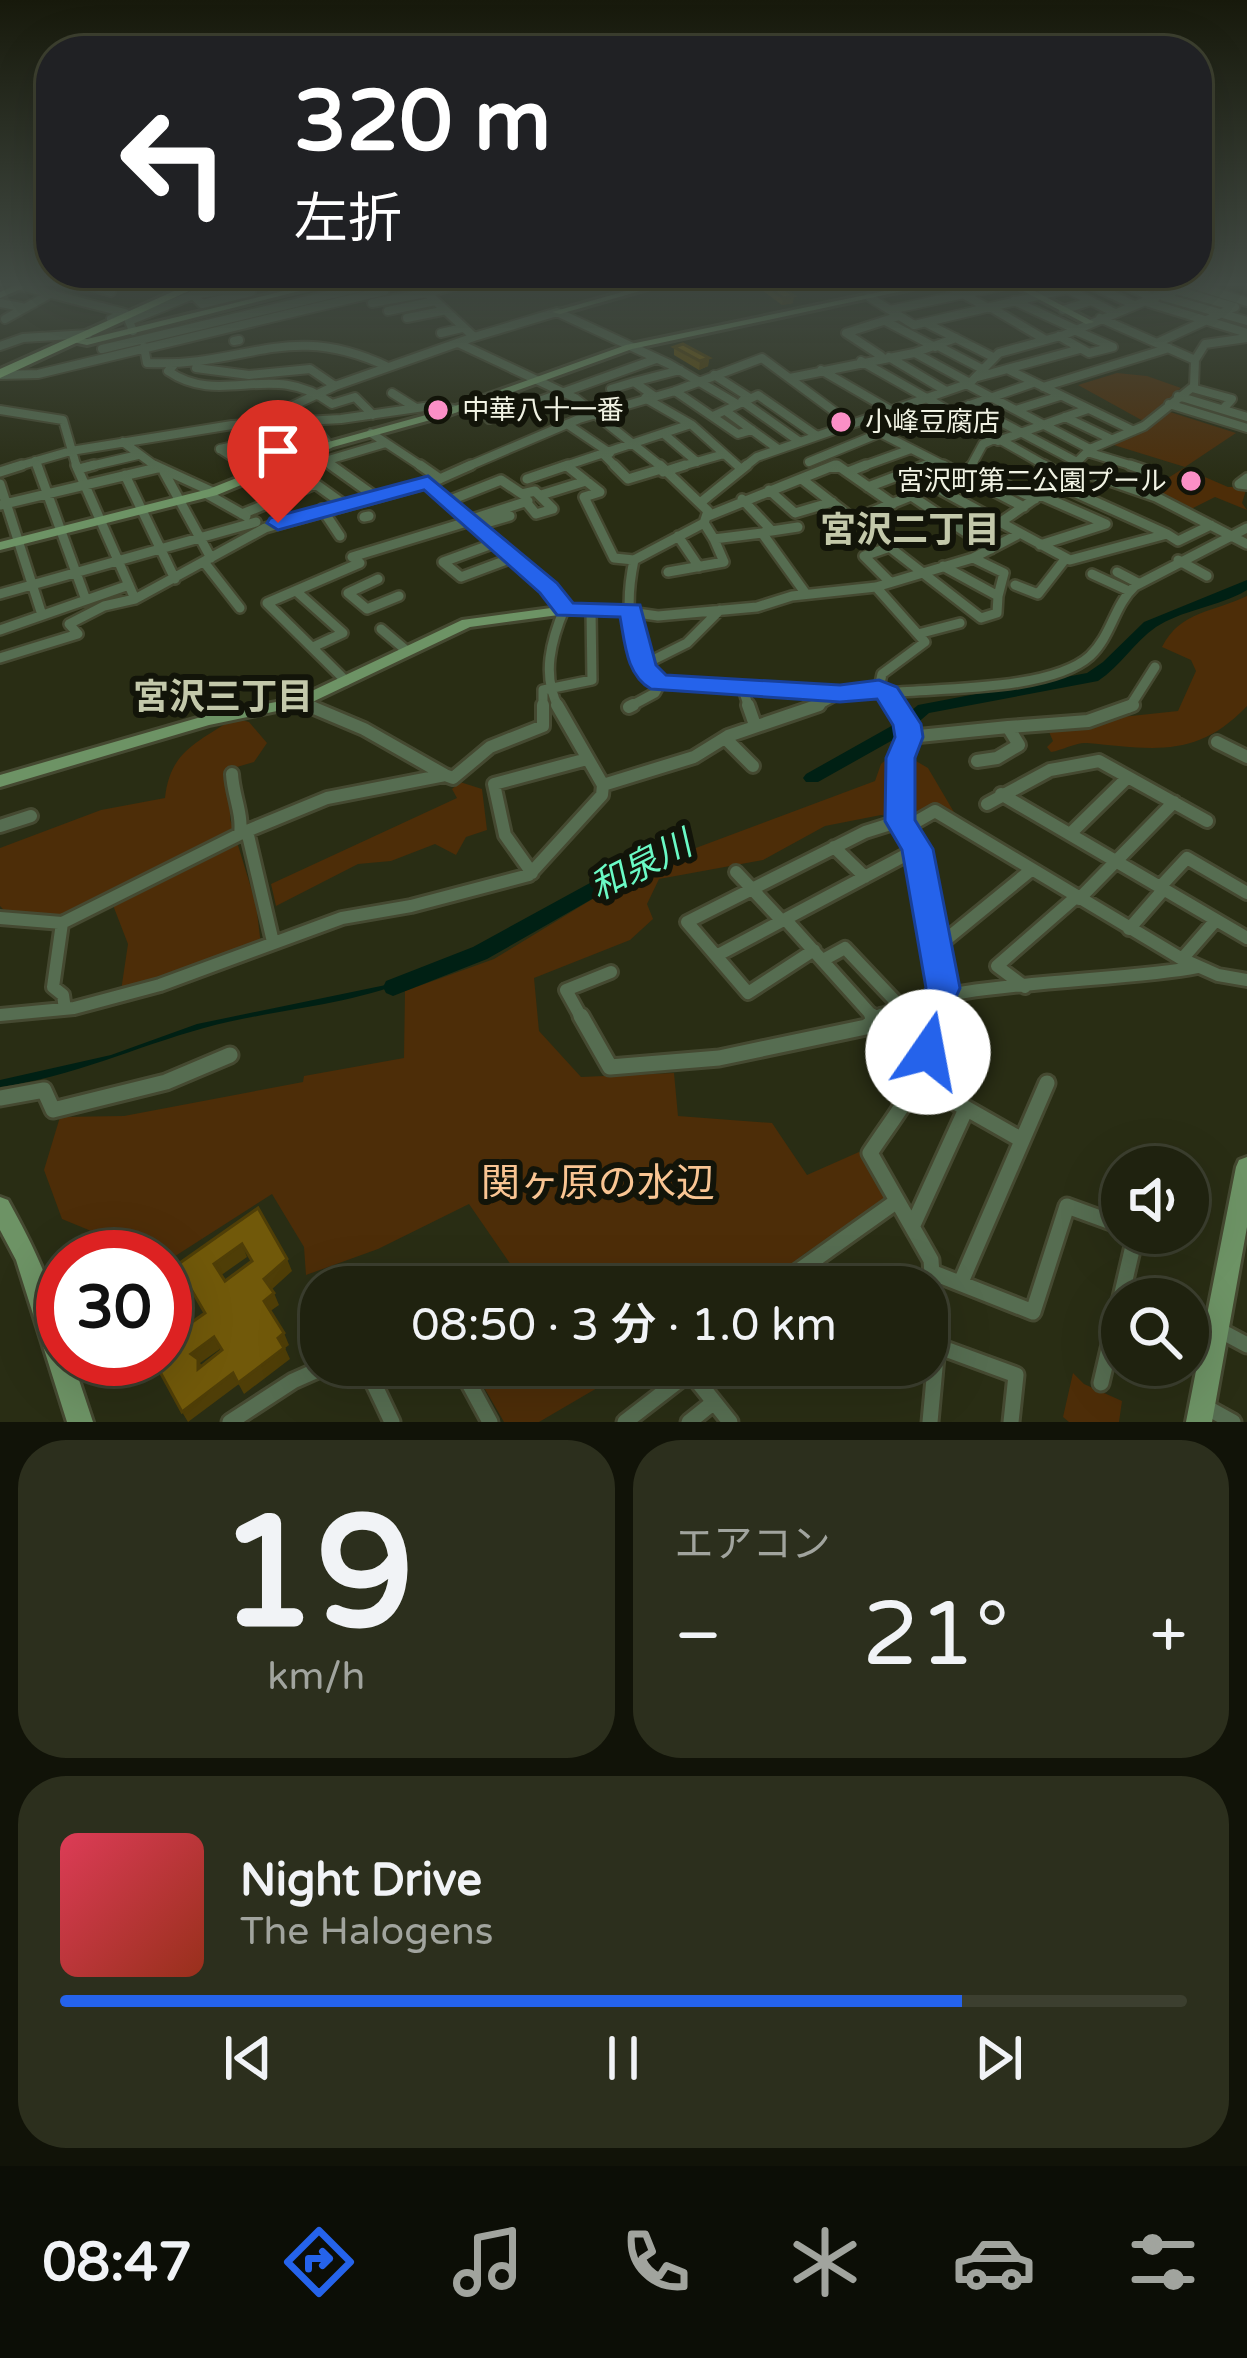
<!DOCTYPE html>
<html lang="ja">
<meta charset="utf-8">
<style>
:root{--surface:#1f220f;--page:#2c2f1d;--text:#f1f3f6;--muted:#a1a49e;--line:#3c3f2f;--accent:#2563eb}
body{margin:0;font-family:"Varela Round","Noto Sans JP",sans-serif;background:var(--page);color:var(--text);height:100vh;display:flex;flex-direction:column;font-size:45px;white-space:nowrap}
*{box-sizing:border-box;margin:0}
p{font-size:39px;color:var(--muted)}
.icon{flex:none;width:66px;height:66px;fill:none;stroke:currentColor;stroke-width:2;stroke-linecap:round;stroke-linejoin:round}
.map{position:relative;height:1422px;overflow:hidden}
.panel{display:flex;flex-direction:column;gap:18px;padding:18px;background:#111308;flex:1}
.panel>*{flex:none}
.hud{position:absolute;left:36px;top:36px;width:1176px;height:252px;border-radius:48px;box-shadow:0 12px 48px #0002,0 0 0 3px var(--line);background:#202124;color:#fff;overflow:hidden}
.buttons{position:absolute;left:1101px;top:1146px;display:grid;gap:24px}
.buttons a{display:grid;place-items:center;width:108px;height:108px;border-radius:50%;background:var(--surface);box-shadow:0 12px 48px #0002,0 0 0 3px var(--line);font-size:60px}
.speed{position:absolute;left:36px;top:1230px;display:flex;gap:24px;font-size:60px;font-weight:700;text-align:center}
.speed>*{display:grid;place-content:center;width:156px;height:156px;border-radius:50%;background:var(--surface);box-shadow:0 12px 48px #0002,0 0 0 3px var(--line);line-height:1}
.speed .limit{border:18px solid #d22;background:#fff;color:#111}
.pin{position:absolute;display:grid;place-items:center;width:102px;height:102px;color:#fff;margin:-123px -51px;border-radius:50% 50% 50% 0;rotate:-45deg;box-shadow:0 0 12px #0007}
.pin .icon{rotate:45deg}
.me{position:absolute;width:132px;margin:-66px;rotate:12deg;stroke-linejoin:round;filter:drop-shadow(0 0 9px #0008)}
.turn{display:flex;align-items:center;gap:42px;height:252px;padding:0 60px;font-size:54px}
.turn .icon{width:156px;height:156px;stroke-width:2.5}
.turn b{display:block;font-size:84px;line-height:102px}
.big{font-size:90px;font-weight:600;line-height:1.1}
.panel .tile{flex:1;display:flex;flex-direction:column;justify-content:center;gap:18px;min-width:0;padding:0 42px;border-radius:48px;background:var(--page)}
.panel .dial{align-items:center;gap:0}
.dial b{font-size:156px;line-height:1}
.song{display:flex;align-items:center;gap:36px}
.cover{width:144px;height:144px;border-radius:18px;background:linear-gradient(135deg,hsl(350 70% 55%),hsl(10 70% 35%))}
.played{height:12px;border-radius:6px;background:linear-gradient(90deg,var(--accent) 80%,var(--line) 80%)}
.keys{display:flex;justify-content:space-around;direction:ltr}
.heat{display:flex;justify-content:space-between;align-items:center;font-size:66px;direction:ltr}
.panel .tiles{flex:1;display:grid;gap:18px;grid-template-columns:1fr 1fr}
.tile:last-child{grid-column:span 2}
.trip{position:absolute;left:300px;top:1266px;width:648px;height:120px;border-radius:48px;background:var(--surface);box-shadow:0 12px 48px #0002,0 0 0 3px var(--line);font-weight:600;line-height:120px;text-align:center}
.menu{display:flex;height:192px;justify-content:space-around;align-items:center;background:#0c0e06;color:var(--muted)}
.menu .icon{width:84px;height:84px}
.menu .current{color:var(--accent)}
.menu b{font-size:54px;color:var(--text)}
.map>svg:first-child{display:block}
.green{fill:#4d2d08}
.water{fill:#002014}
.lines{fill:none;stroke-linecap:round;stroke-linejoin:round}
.river{fill:#002014;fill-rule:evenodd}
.street-far3-casing{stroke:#454931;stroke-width:12}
.street-far2-casing{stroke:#454931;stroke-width:14}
.street-far1-casing{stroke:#454931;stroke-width:18}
.street-casing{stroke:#454931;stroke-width:21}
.secondary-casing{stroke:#454931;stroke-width:6}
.primary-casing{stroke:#454931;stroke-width:6}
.street-far3{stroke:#566d51;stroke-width:8}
.street-far2{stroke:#566d51;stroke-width:9}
.street-far1{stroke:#566d51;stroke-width:12}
.street{stroke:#566d51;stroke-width:15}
.secondary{fill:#6d9365;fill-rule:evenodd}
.primary{fill:#7fb075;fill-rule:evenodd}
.wall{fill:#614d09}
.shaded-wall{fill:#4f3e07}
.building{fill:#71590a;stroke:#4f3e07;stroke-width:3;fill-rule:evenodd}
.route{fill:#2563eb;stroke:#184099;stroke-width:3}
.poi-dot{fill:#fb8fc6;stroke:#121409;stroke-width:4.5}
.labels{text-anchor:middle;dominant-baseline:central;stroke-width:12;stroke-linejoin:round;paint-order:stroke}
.far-poi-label{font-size:27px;fill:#f1f3e4;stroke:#121409;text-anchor:start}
.neighbourhood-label{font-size:36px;font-weight:bold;fill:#c3c8aa;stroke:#121409}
.water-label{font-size:36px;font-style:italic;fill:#6afac5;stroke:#121409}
.near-park-label{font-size:39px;fill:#f9c593;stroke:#121409}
</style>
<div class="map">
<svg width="1247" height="1422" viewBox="0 0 1247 1422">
<rect width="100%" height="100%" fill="#292d14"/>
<path class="green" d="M1117 373 1147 376 1181 388 1145 422 1078 385Z
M1167 411 1236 433 1185 467 1104 442Z
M1184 468 1228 487H1247L1242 503 1247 510 1215 497 1189 510 1147 491Z
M1247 596V706C1197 759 1153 749 1087 743 1076 742 1063 750 1051 752L1047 747 1053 741 1046 725 1178 711 1196 671 1191 660 1162 647C1180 611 1214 612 1247 596Z
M234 718 249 722 267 743 254 762 230 769V819L256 904 261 945 121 991 128 944 111 900 57 920 9 915 0 906V848L101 810 165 798C170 751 197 743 234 718Z
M897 750 928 768 958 819 934 808 909 820 881 815 825 826 763 860 659 879 647 904 653 919 630 940 534 978 539 1031 581 1077 674 1073 678 1116 772 1123 807 1175 859 1152 897 1201 842 1240 810 1250 759 1287H560L548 1274 518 1275 469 1204 378 1249 306 1275 304 1247 272 1194 169 1260 116 1257 96 1233 62 1219 44 1170 60 1117 124 1116 303 1082 304 1076 404 1058 405 991 494 959 645 867 875 781 881 764Z
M460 782 482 789 487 830 466 837 456 855 435 844 391 861 358 864 276 906 271 884 457 798 452 789Z
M471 1365H601L604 1384 539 1422H504Z
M1073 1373 1084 1384 1122 1401 1119 1422H1069L1063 1417Z"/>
<path class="water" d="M410 980C343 1007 273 1009 204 1028 135 1047 72 1077 0 1087V1080L111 1055 197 1024Z"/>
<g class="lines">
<path class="river" d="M407 283H431L368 295 363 292Z
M1247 580V590L1240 594C1213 607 1181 611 1156 627 1134 642 1121 666 1098 681L929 713 907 732 818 782H806L803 778 806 774 895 724 918 705 1087 673 1103 662 1144 622Z
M643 854 650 856 652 861 650 866 487 959 393 996 386 993 383 987 386 981 473 947Z"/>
<defs>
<path id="street-far3" d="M82 283 111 292
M943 283 988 308
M1087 283 1134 305
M1121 283 1155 299
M1154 283 1173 292
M1188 283 1247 302
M20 286 125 313 111 319
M1067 289 1115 313
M193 295 202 304 251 292
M869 297 914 325 1093 283
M1164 297 1247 321
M1014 301 1075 329
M0 303 21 307
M372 303 427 293
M1149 303 1247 333
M990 307 1044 339
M890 310 1015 283
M1063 310 1091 301
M388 311 435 301
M407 318 442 311
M1100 318 1195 360
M5 319 50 294
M885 321 935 347
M926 323 993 357
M133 331 129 321 193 295 238 288 242 283
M441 333 462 328
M1059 336 1089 353 1113 347 1074 330
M474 337 557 312 669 364 737 404
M234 341 239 340
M458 343 575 398 663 468
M1157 343 1235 307 1176 290
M0 346 23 338 88 334
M938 346 984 370
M144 347 147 363C246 368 288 319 388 367
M102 349 379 283
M915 353 970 383
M881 356 846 333 899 316
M889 357 946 391
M861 361 1050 468
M173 366 168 371C222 408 272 359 332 404L355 397 373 415
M196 368 249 375 310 369 335 386
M821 370 890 410
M1009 370 1132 430
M0 375 38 374 384 291
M714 375 750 398
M978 377 1080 349
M790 378 914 353 956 338
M966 384 1090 449
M1043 387 1169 348
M1192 388 1232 399 1223 409
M611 389 634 382
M675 391 738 434 752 430
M392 393 416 408
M654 396 634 382 680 370
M1178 396 1247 417
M645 398 692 425 739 467
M742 401 800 442
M1169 404 1247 428
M969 405 1077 462
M0 410 63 420 77 468
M1016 410 1060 396
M727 412 778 449
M947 413 1033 383
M713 416 758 395 817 436
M1065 417 1109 438
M489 419 656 359
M262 420 335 386 474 337 427 293 465 283
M309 421 329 445
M567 424 610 453
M371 433 424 468
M664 434 697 462
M998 441 1088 409
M123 442 158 468
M249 442 283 465
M220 449 277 436 308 454
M220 449 249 468
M312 452 335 468
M1087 452 1140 468
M604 455 617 468
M35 461 38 468
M325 461 386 443
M809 462 880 433 949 468
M287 464 293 468
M12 468 71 451 232 425 341 419 431 406 454 409
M82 468 138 455
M464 468 579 419 675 391 762 358 850 423
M559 468 688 425
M675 468 724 454
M743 468 757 457 970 383 999 353 1064 335 1189 283
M828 468H841
M858 468 911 449
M918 468 935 462
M970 468 983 444 994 439
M1071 468 1090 449 1144 426 1194 386 1195 360 1205 344 1247 338"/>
<path id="street-far2" d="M37 465 86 600
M76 465 135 599
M154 465 213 492
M245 465 259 475
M289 465 342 503
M331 465 373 495
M420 465 440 479
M614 465 628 479 661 469
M837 465 893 504
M943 465 1024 507
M1044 465 1063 476
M567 466 600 492 584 497 614 558 634 560
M970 468 1035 499
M1072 468 1156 497 1247 544
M79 469 94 465
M0 472 22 465
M164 472 211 558
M663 472 685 465
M848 472 866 465
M125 475 175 579
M1247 478 1239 484 1247 485
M527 479 568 465
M803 480 981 618 997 613 998 596 943 566
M427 483 565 607C551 640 541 676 559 708
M0 484 42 615
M1056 484 1167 534
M1127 486 1148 471 1130 465
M868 487 926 465
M937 488 1070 560 1167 534 1178 541 1211 525
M769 490 795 513 832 502
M207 494 246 516
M541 495 586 481
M1040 495 1106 524 1040 545
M913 497 991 549
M742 499 772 531
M448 501 501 480 522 494 535 491 553 509 536 514 526 502
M700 503 747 465
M0 505 157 468
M322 509 340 536
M242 514 315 484
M708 516 835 465
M364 517 369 516
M854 519 958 477 973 465
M469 520 528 501
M1001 522 1056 484 1074 465
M704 523 714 539 762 533 806 594
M476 526 510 516
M765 532 798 527
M678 536 699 567
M495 543 443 562 461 577 512 558
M890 547 864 556 890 582
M352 557 470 521
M973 558 1004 573 998 596
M1178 560 1207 576
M204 562 240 608
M668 572 724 562 714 539
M1117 572 1138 583
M1092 574 1129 591
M378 579 348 593 367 609 399 596
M1015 585 1038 594 1066 558
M876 587 925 642 882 674 879 688
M296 591 343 633 313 647
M0 594 256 522
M630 612 658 616 757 607 792 596 876 587 973 558 1017 535
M381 629 407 651
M0 630 129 585
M918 634 960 623
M0 658 78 634 69 624 104 606 135 599 265 528 435 481 471 465
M643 665 687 643 720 610
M346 681 267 603 360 563
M660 684 840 693 879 688 887 693
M742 686 749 708
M301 702 314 708
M629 707 655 693 660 684C626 654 625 602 634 560L704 523 708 511 660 465
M543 708V690L592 680 591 610
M813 708 840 693
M896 708 887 693C939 688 1051 691 1090 656 1112 635 1114 605 1135 586L1247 528
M1129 708 1155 667"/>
<path id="street-far1" d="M557 705 603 785
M748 705 755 725
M894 705 909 737 900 758V821L917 849 943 988 930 1019
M629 707 633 705
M1008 727 1088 721 1133 705
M909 737 1008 727 1019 745 997 758 977 761
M725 738 753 766
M1217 742 1247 757
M232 774C233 795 243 814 240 834L247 831 273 942
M445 775 453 778 490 747 543 726V705
M1001 794 1247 938
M987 804 1050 770 1099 761 1207 821
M0 826 31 816
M907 827 935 811 1182 959 1218 975 1247 980
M247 831 327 798 445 775 364 729 307 705
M1070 834 1128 777
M834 847 865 877
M736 872 782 921
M532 873 505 835 494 784 587 759
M1160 887 1187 858 1247 893
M1079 899 1174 802
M0 918 62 923 240 834
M785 919 875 1019
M62 923 53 987 63 995 65 1009
M1129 929 1164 889
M937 947 1031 870
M814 950 748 993 687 922 865 832 900 821
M716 956 917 849
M1182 959 1216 920
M823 960 845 948 898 1004
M1025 987 997 966 1076 897
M0 1015 74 1008 160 985 342 918 411 906 529 875 602 795 603 785 694 757 728 736 819 705
M582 1019 566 990 611 972
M877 1019C932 980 1119 983 1197 967"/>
<path id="street" d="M581 1016 610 1067 719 1058 866 1027 882 1016
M872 1016 876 1020
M918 1081 1020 1139
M0 1098 44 1090 53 1110 166 1082 230 1055
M913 1225 966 1109
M934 1273 1033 1312 1067 1206 1122 1226
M961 1282 1047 1083
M776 1287 897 1201
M1219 1330 1247 1345
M937 1346 1016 1375 1011 1422
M365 1365 392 1422
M459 1365 490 1422
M691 1373 730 1422
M1101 1383 1136 1233
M1204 1406 1233 1422
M230 1422 293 1381 329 1365
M625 1422 699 1365
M689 1422 714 1402
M930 1422 937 1346 931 1260 870 1153C906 1099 925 1083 931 1016"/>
<path id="secondary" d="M20 283 23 284V288L0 298V292Z
M316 283H331L87 345 68 341 73 338 87 339Z
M654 283H668L560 314 552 312Z
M923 283H940L632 349 452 414 333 447 217 495 0 550V542L209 489 325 443 444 410 626 345Z
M1008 283H1019L1094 322 1086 324Z
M566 606H631L638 610 631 614H566L470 627 306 705 209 725 0 787V775L208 715 297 698 462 620Z
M1247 1157V1227L1212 1422H1186L1236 1167 1239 1160Z
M0 1197 8 1200C35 1249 63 1303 63 1359H72L93 1422H67L16 1260 0 1230Z"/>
<path id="primary" d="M192 283H206L0 378V369Z"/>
</defs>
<use href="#street-far3" class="street-far3-casing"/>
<use href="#street-far2" class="street-far2-casing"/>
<use href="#street-far1" class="street-far1-casing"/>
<use href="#street" class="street-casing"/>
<use href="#secondary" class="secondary-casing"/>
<use href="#primary" class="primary-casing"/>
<use href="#street-far3" class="street-far3"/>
<use href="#street-far2" class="street-far2"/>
<use href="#street-far1" class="street-far1"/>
<use href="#street" class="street"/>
<use href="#secondary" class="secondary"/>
<use href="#primary" class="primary"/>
</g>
<path class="wall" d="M758 283H776L793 303 782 305 758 287Z
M674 347 709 358 708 366 699 370 674 355Z"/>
<path class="shaded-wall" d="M794 296 793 303 782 305 783 298Z
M709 358 708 366 699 370 700 361Z
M242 1244 247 1257 220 1276 214 1264Z
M287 1259 292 1271 270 1291 264 1279Z
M274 1293 279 1305 269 1312 264 1301Z
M284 1333 289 1345 285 1348 290 1359 244 1394 238 1383Z
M214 1337 220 1349 200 1363 205 1370 198 1369 191 1354Z
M233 1373 239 1384 188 1422 182 1412Z"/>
<path class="building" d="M763 283H776L794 296 783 298Z
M683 344 709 358 700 361 674 347Z
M258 1208 287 1259 264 1279 274 1293 264 1301 284 1333 278 1338 284 1348 238 1383 233 1373 182 1412 153 1359H165V1341L205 1313 177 1265ZM242 1244 252 1261 225 1281 214 1264ZM214 1337 222 1350 198 1369V1359L191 1354Z"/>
<linearGradient id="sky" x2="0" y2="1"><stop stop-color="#17190b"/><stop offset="0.59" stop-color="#434c45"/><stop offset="1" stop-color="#434c45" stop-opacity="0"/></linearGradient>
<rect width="1247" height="482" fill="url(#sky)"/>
<path class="route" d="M428 476 557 583 573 603 640 605 656 665 666 675 840 685 879 680 897 687 921 724 923 737 915 758V820L933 849 960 988 947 1017V1052L941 1063 928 1068 916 1063 910 1052 912 1017 926 988 902 850 885 821 886 758 895 737 893 725 877 699 840 702 651 689C626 675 625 643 620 617L557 615 540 593 424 490 278 530 267 523 270 518Z"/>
<g class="poi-dot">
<circle cx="438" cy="410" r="12"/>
<circle cx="841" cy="422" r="12"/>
<circle cx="1191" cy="481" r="12"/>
</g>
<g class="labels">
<g class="far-poi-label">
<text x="462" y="410">中華八十一番</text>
<text x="865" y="422">小峰豆腐店</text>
<text x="1167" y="481" text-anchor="end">宮沢町第二公園プール</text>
</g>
<g class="neighbourhood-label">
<text x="910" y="530">宮沢二丁目</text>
<text x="223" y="697">宮沢三丁目</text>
</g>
<g class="water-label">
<text transform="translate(641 866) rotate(-27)">和泉川</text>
</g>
<g class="near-park-label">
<text x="598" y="1183">関ヶ原の水辺</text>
</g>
</g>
</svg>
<div class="buttons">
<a><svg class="icon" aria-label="sound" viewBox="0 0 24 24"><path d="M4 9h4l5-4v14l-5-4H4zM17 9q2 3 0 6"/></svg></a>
<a><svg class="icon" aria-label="search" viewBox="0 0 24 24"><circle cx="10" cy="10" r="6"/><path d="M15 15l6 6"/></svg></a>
</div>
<div class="speed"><div class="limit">30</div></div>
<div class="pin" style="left:278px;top:523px;background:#d93025"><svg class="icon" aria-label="arrive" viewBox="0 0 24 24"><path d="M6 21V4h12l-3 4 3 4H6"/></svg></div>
<svg class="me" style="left:928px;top:1052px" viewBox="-20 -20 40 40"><circle r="19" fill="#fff"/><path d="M0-13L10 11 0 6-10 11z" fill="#2563eb"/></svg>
<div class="trip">08:50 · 3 分 · 1.0 km</div>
<div class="hud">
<div class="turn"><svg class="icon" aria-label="left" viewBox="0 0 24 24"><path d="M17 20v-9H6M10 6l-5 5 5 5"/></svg><div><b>320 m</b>左折</div></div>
</div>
</div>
<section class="panel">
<div class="tiles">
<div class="tile dial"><b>19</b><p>km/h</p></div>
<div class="tile"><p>エアコン</p>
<div class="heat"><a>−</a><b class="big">21°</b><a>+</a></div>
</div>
<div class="tile">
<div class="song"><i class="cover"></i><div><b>Night Drive</b><p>The Halogens</p></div></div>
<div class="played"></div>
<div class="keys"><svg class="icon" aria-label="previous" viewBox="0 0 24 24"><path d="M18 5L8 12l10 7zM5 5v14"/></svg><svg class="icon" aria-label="pause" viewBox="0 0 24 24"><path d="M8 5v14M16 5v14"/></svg><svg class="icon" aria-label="next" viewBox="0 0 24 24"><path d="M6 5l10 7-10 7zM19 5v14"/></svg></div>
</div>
</div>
</section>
<nav class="menu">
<b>08:47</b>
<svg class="icon current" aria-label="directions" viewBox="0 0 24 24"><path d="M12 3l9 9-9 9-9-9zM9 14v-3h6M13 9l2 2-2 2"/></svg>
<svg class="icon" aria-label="music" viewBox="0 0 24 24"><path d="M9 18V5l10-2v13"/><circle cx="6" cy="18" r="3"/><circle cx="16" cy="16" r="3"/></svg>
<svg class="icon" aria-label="phone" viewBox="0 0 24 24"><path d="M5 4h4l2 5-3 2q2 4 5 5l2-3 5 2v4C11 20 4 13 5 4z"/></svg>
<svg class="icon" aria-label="climate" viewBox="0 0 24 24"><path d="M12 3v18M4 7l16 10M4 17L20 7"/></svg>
<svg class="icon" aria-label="car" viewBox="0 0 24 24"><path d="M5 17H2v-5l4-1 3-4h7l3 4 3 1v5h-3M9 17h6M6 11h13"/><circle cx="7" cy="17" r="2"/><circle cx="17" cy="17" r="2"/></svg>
<svg class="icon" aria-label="filters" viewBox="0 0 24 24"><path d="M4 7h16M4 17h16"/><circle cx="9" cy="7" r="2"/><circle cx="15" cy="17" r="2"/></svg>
</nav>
